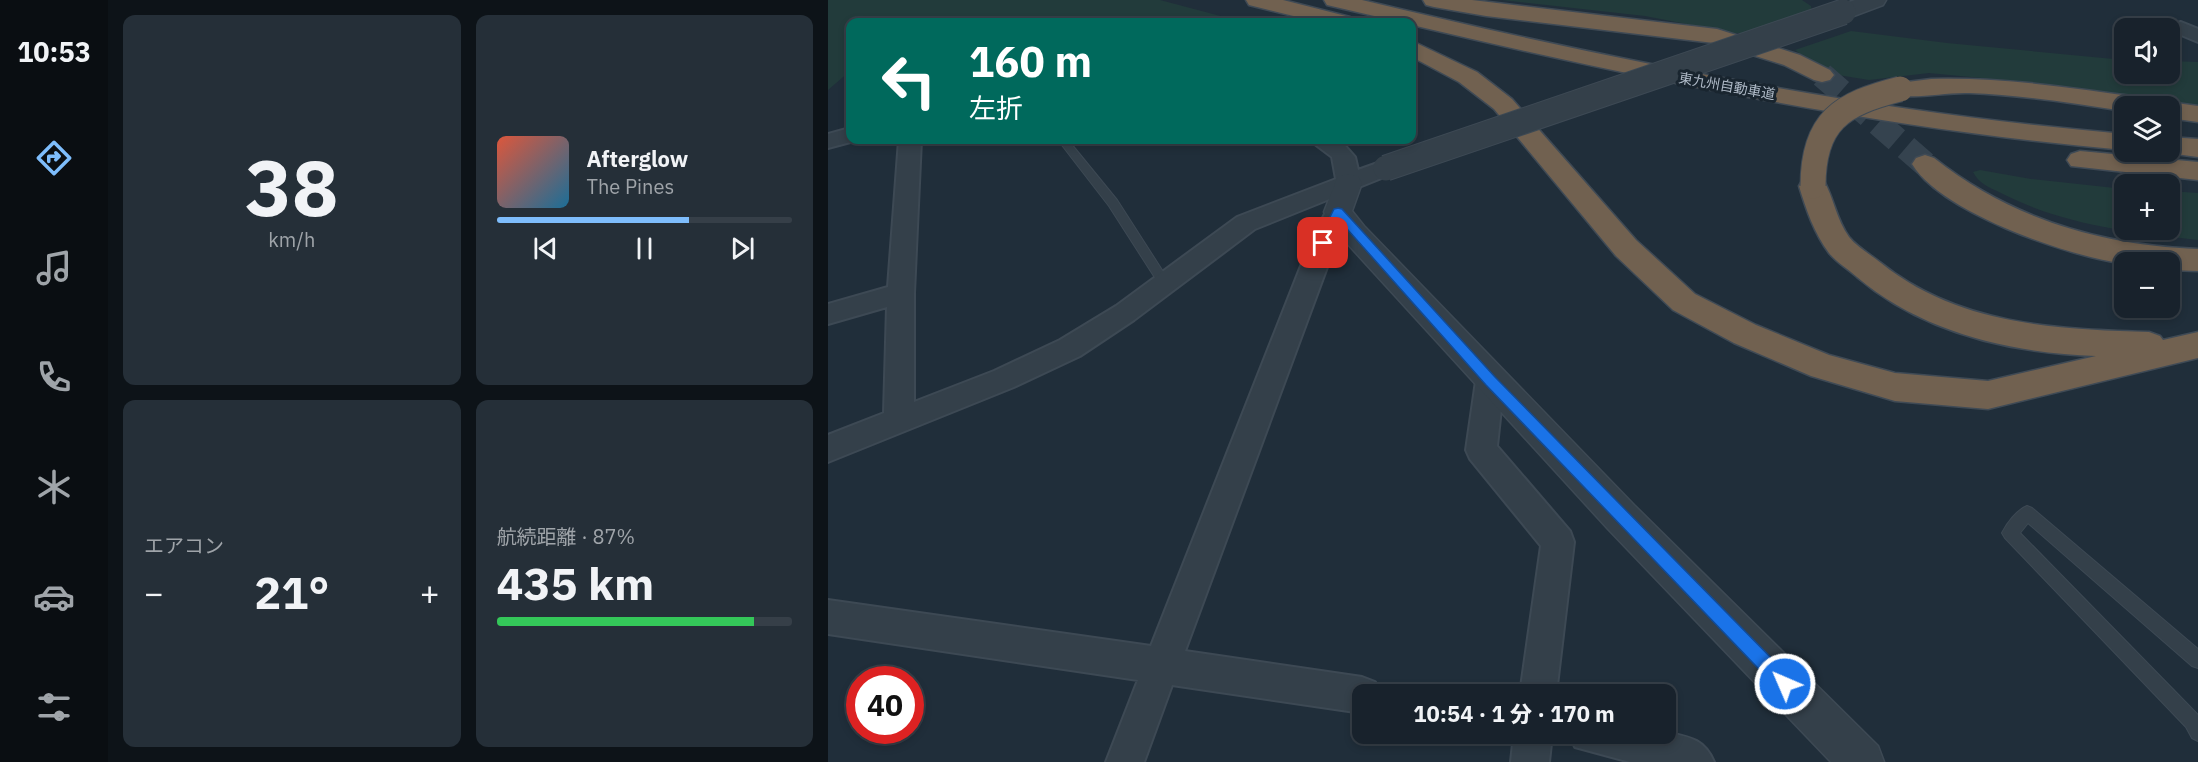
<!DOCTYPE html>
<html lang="ja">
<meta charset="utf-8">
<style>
:root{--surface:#18222c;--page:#252f38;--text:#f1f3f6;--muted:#9fa4a9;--line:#363f48;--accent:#7ebdfc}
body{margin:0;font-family:"IBM Plex Sans","Noto Sans JP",sans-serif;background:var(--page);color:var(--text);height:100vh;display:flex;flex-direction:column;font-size:22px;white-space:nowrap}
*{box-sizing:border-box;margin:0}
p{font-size:20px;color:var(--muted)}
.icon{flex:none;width:33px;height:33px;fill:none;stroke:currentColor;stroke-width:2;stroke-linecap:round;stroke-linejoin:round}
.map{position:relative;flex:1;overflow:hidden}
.drawer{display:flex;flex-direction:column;gap:15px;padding:15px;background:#0d1318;width:720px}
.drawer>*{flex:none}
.guide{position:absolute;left:18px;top:18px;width:570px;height:126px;border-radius:12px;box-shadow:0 3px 9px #0003,0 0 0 2px var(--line);background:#00695c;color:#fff;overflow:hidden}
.fabs{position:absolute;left:1286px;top:18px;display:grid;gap:12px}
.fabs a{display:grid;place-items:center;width:66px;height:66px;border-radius:12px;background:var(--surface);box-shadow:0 3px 9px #0003,0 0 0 2px var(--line);font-size:30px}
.speed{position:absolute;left:18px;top:666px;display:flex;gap:12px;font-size:30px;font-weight:700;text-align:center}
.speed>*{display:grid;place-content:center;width:78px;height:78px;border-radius:50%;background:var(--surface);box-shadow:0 3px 9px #0003,0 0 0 2px var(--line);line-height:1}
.speed .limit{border:9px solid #d22;background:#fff;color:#111}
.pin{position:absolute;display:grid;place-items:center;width:51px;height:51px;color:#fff;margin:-26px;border-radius:12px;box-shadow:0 3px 9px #0006}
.me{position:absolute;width:66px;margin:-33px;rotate:315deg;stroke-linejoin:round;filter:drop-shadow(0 0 4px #0008)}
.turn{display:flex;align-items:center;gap:21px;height:126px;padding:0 24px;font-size:27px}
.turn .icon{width:78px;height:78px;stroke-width:2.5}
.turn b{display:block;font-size:42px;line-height:51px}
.big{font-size:45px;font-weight:800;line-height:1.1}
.drawer .tile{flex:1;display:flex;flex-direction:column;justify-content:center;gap:9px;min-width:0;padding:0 21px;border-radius:12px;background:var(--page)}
.drawer .dial{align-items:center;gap:0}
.dial b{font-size:78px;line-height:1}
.song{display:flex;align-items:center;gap:18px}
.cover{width:72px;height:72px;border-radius:9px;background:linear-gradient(135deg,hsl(10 70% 55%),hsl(200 70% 35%))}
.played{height:6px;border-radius:3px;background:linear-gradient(90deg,var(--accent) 65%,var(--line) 65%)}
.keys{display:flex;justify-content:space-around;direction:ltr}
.heat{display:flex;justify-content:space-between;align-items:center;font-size:33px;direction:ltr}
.charge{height:9px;border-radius:4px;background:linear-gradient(90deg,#34c759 87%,var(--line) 0)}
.drawer .tiles{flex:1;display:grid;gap:15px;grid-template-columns:repeat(2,1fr)}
.trip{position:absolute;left:524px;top:684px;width:324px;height:60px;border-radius:12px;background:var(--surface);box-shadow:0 3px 9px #0003,0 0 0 2px var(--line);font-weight:800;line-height:60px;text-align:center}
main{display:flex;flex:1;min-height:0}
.menu{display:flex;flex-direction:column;width:108px;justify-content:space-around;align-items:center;background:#0a0e12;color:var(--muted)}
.menu .icon{width:42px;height:42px}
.menu .active{color:var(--accent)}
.menu b{font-size:27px;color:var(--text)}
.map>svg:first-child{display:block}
.green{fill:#223b3b}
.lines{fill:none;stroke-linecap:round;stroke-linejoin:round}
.motorway-tunnel{stroke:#35434f;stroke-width:25;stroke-dasharray:25 12;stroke-linecap:butt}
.service-casing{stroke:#3d4954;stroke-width:2}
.minor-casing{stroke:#3d4954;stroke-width:4}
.tertiary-casing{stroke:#3d4954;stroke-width:3}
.motorway-casing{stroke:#3f4a55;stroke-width:3}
.service{fill:#34404a;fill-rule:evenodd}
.minor{fill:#34404a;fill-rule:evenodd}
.tertiary{fill:#34404a;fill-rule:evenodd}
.motorway{fill:#716150;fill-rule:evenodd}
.tertiary-bridge-casing{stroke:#3d4954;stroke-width:27;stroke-linecap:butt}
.motorway-bridge-casing{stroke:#3f4a55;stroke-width:27;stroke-linecap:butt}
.tertiary-bridge{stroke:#34404a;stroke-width:25}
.motorway-bridge{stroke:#716150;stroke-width:25}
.route{fill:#1a73e8;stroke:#114b97;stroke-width:1.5}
.labels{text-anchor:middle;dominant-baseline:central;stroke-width:6;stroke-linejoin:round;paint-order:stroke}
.far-street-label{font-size:14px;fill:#afbac7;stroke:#19252f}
</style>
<main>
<nav class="menu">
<b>10:53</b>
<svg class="icon active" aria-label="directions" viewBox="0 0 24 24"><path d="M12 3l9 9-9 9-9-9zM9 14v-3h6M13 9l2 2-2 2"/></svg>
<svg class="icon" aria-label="music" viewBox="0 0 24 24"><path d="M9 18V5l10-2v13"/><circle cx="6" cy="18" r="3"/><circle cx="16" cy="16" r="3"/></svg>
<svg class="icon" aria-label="phone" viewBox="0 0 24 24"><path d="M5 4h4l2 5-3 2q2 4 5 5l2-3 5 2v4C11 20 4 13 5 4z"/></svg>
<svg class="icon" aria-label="climate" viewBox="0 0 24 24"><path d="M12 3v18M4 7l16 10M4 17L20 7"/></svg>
<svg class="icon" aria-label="car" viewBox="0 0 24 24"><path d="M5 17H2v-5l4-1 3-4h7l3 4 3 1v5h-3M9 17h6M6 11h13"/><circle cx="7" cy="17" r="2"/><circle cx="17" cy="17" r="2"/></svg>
<svg class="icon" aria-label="filters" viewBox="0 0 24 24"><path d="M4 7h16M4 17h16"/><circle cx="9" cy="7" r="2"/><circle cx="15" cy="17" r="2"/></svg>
</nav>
<section class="drawer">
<div class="tiles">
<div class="tile dial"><b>38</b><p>km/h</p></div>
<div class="tile">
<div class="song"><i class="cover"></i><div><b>Afterglow</b><p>The Pines</p></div></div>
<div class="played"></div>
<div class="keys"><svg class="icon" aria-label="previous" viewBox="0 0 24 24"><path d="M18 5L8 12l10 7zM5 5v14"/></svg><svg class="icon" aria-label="pause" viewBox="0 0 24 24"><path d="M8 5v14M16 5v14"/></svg><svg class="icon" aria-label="next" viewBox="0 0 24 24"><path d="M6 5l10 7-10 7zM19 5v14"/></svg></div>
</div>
<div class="tile"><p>エアコン</p>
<div class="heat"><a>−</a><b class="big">21°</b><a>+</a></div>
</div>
<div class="tile"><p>航続距離 · 87%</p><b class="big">435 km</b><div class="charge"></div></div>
</div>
</section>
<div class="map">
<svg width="1370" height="762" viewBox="0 0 1370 762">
<rect width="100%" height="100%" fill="#202e3a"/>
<path class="green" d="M0 0H332L415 22H22V71L0 90Z
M674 0H974L983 6 984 13 923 33H905L817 16Z
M1023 31 1119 43 1296 60V74H1341V61L1370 62V110L1184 81 1101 73 1041 80 1010 75 983 62 967 50Z
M1152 170 1203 179 1296 189V230H1341V191L1370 193V240C1302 232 1235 225 1173 193 1161 187 1151 184 1145 172Z"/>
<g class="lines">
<path class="motorway-tunnel" d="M994 75 1097 164"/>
<defs>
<path id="service" d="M230 140H240L289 200 341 281 343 284 341 287H333L281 206Z
M1199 506 1204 508 1370 649V668L1364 666 1200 523 1192 533 1370 715V741L1364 738 1358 727 1177 538 1174 533C1179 523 1189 510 1199 506Z"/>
<path id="minor" d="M1353 22 1370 29V42L1346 32 1343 28 1346 24Z
M22 128V140H30L0 148V134Z
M71 140H93L86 293V402L166 371 232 340 288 306 409 217 508 179 504 157 488 145 485 140H512L527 157 530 170 558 160 566 163 570 168 566 173 427 229 306 320 252 356 186 387 0 462V435L56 413 59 307 0 324V304L60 287Z
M510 203 519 206 522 212 508 243 357 651 534 677 547 682 552 694H534V713L344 685 316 762H278L310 680 0 634V600L323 646 482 243 501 206Z
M662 369 672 373 676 381 669 446 742 531 746 542 728 694H692L713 546 642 459 638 450 648 381 652 373Z
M837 732C860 737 876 738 886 762H802L747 747 741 734Z
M686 734H724L721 762H683Z"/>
<path id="tertiary" d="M1027 0H1058L1055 5 1023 17H1007L1004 12 1007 7Z
M520 174 530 176 534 183 524 211 536 226 806 505 1050 746 1056 762H1003L780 529 516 240 496 212 510 176Z"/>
<path id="motorway" d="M418 0H455L522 17 525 22H490L421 5Z
M496 0H534C784 60 1039 112 1296 134V150C1056 129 818 80 584 25V22H572L499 5Z
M595 0H644L889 29 972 55 1002 70 1006 75 1002 80 994 82 986 80 956 65 886 43 658 16 606 7 598 5Z
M584 41 649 72 684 99 808 240 867 294 928 325 1001 355 1067 373 1160 381 1268 356C1184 353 1095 333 1029 277 1020 269 1008 262 1001 253 986 233 978 209 971 186L975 179 985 177 995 179C1006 198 1008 219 1021 237 1029 247 1043 255 1053 263 1130 325 1227 329 1321 332L1332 336 1335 340 1370 332V358L1160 409 1067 401 983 376 906 343 845 310 788 256 666 109 631 82 584 57Z
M1103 79C1175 77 1245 88 1317 98L1326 100 1329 106H1296V111C1244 103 1193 95 1141 93 1116 92 1087 100 1063 94L1060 89 1063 84Z
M1341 102 1370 106V122L1341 118V106H1331Z
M1341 137 1370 139V157L1332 152H1341Z
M1252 151 1370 162V180L1243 166 1239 160 1243 154Z
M1097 155 1106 158C1183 219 1273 245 1370 249V271L1341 270V262C1325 262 1305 265 1292 263 1237 255 1113 212 1084 164L1088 158Z"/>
</defs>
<use href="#service" class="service-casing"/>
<use href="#minor" class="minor-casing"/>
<use href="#tertiary" class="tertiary-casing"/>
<use href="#motorway" class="motorway-casing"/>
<use href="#service" class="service"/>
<use href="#minor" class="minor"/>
<use href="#tertiary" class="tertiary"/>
<use href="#motorway" class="motorway"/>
<defs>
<path id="tertiary-bridge" d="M558 168 1015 12"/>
<path id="motorway-bridge" d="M985 186C985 121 1013 104 1072 89"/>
</defs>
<use href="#tertiary-bridge" class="tertiary-bridge-casing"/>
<use href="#motorway-bridge" class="motorway-bridge-casing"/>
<use href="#tertiary-bridge" class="tertiary-bridge"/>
<use href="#motorway-bridge" class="motorway-bridge"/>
</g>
<path class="route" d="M510 208 514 209 667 377 963 678 966 684 963 690 957 692 951 690 658 385 512 221 499 246H491L489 243 506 209Z"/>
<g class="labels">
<g class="far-street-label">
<text transform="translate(899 86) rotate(10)">東九州自動車道</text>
</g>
</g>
</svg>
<div class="fabs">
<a><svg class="icon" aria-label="sound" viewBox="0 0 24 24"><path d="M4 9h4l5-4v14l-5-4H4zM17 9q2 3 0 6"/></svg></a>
<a><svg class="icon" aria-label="layers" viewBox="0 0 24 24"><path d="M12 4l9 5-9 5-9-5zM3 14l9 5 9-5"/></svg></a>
<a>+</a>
<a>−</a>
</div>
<div class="speed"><div class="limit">40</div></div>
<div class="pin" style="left:495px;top:243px;background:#d93025"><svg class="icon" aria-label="arrive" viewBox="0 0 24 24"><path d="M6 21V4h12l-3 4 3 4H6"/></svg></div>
<svg class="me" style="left:957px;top:684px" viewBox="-20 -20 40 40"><circle r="17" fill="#1a73e8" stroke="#fff" stroke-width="3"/><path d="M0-11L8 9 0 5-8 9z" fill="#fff"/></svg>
<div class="trip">10:54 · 1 分 · 170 m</div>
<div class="guide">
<div class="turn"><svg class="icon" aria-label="left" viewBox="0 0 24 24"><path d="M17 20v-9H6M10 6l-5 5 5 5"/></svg><div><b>160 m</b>左折</div></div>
</div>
</div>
</main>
